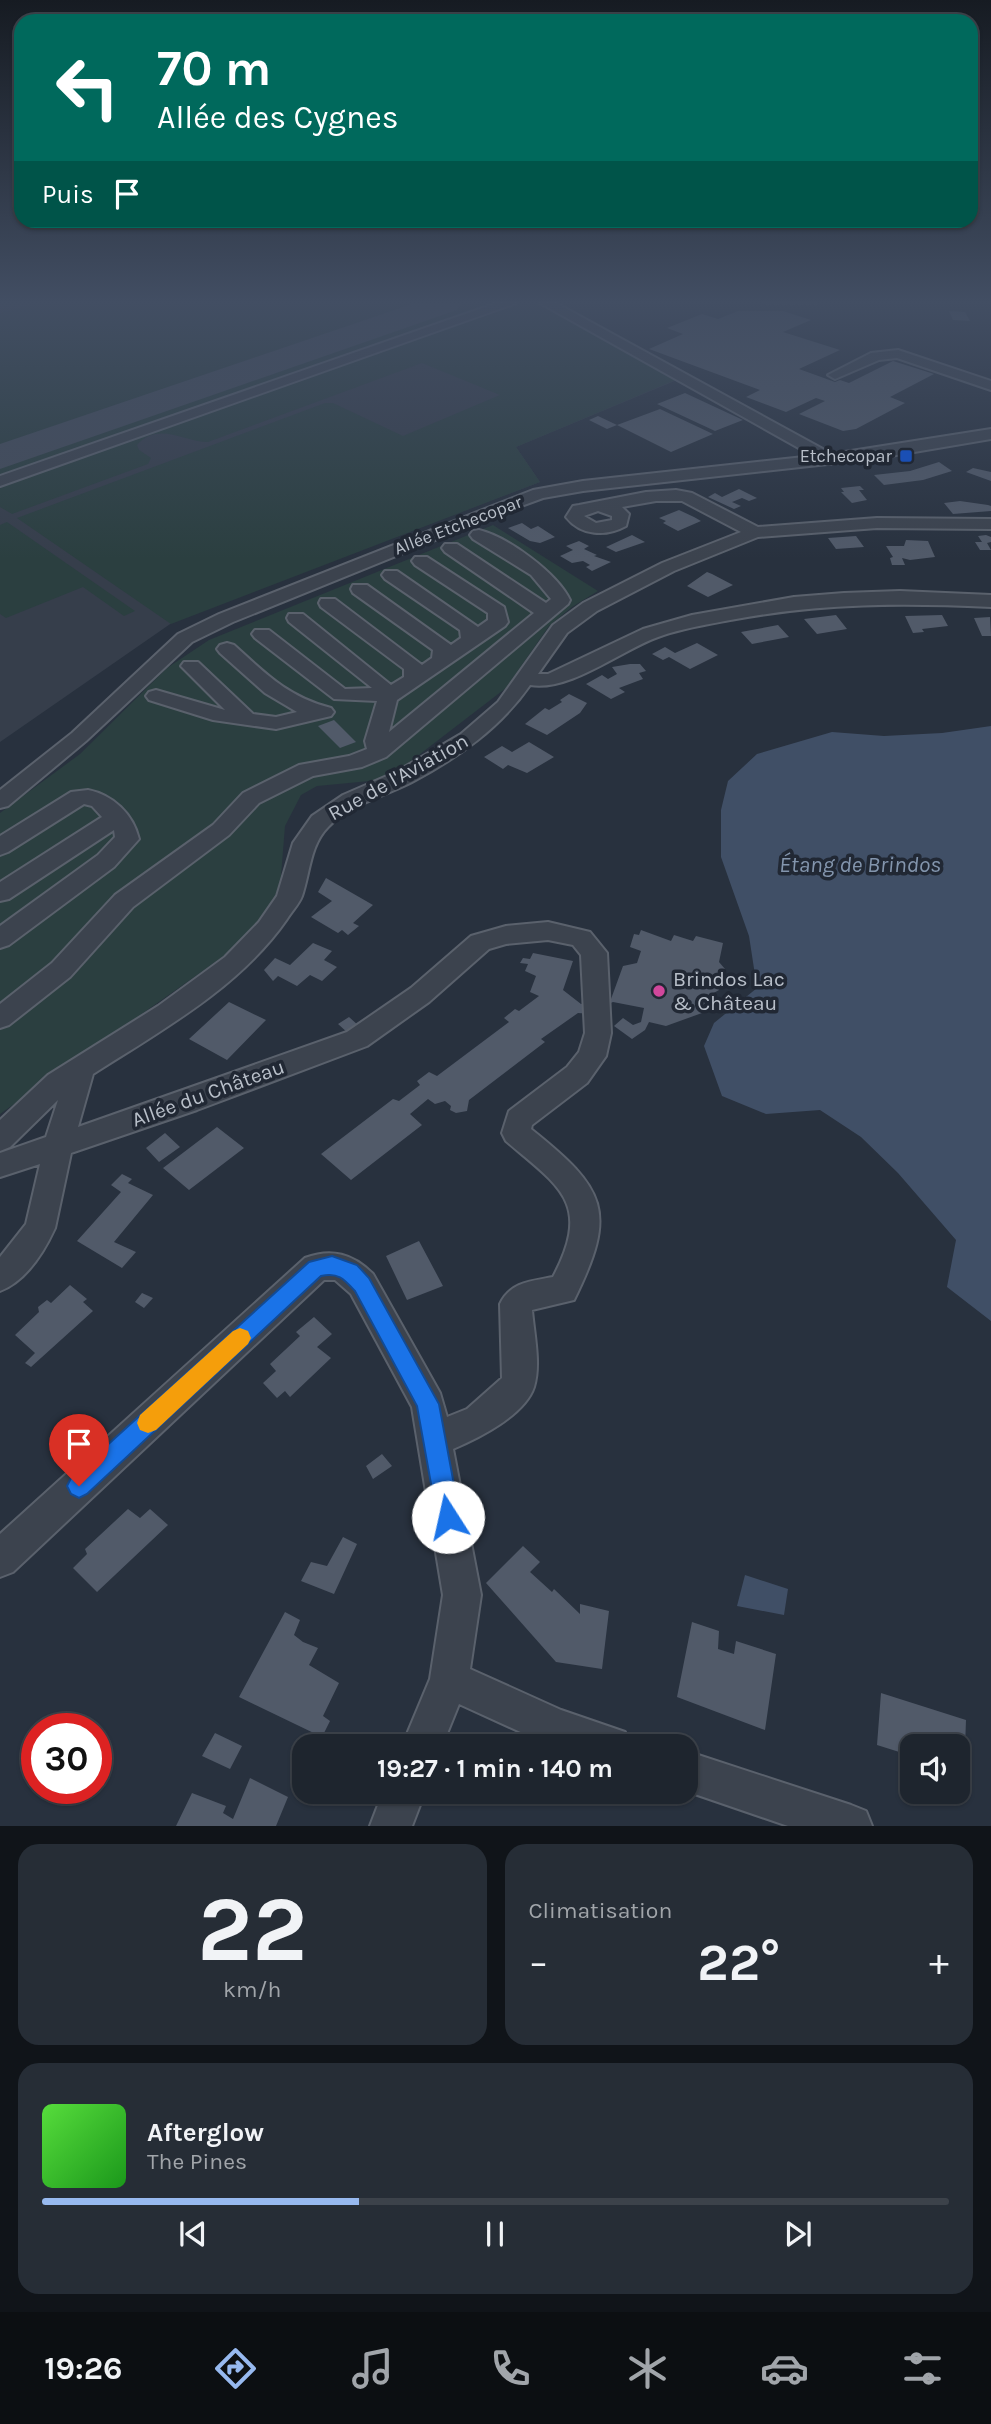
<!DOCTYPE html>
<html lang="fr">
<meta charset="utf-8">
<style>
:root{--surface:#1e252e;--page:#262d36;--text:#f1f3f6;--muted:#a1a5aa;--line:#3c424a;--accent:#97b9ef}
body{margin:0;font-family:Karla,sans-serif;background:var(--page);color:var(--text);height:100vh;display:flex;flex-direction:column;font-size:26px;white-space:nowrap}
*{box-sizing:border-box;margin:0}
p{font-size:23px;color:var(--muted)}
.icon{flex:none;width:38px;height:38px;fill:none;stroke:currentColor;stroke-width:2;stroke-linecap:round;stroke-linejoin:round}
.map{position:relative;height:1826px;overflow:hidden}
.panel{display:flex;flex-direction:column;gap:18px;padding:18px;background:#101419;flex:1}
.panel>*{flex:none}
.top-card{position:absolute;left:14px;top:14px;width:964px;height:214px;border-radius:21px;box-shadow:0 2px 5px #0004,0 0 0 2px var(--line);background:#00695c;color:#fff;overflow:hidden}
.tools{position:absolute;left:900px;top:1734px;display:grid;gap:14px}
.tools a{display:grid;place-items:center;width:70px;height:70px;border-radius:14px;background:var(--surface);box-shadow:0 2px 5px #0004,0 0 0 2px var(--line);font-size:35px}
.speed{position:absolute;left:21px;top:1713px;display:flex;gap:14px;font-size:35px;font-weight:700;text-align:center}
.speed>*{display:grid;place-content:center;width:91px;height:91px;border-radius:50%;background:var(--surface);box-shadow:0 2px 5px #0004,0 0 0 2px var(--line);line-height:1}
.speed .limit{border:10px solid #d22;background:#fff;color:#111}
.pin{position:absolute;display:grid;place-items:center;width:60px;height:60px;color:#fff;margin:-72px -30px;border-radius:50% 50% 50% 0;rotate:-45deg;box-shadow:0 0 7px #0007}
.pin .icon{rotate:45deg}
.me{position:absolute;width:77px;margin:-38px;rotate:350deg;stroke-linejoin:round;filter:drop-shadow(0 0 5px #0008)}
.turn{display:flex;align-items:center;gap:24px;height:147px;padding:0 28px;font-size:32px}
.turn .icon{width:91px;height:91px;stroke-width:2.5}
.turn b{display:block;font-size:49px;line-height:60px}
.then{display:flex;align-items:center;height:66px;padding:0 28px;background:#0003;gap:14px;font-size:26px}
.big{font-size:52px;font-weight:700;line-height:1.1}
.panel .widget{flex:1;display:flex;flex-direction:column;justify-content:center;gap:10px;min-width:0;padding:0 24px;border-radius:21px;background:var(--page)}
.panel .dial{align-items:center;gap:0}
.dial b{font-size:91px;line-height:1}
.song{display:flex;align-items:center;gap:21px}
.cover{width:84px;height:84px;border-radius:10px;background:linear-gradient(135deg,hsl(110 70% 55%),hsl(120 70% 35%))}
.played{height:7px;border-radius:4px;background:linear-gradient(90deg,var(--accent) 35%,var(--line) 35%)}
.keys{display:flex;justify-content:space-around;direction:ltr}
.heat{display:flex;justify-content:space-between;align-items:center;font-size:38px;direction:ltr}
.panel .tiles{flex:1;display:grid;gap:18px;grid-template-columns:1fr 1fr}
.widget:last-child{grid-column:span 2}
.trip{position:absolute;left:292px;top:1734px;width:406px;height:70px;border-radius:21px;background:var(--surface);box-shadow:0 2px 5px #0004,0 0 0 2px var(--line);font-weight:700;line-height:70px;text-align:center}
.menu{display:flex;height:112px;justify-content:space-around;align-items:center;background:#0c0f12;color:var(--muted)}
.menu .icon{width:49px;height:49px}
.menu .current{color:var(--accent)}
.menu b{font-size:32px;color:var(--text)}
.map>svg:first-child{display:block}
.airport{fill:#363e4b}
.green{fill:#2b3f40}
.water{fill:#404f66}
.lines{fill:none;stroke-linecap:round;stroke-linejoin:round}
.stream{stroke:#404f66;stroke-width:3.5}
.taxiway{fill:#434c5a;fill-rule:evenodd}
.building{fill:#515a69}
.minor-casing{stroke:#5a616c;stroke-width:4}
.minor{fill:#3c434e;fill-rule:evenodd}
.route{fill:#1a73e8;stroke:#114b97;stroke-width:2}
.slow{fill:#f59e0b}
.transit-dot{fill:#1a4fb4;stroke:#212834;stroke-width:2.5}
.hotel-dot{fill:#d1479c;stroke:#212834;stroke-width:2.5}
.labels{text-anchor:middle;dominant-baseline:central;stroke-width:7;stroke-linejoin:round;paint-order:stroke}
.far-poi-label{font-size:18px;fill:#b8bfc9;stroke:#212834;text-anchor:end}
.far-street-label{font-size:18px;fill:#b8bfc9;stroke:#212834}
.street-label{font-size:21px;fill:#b8bfc9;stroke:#212834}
.poi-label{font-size:21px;fill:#b8bfc9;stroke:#212834;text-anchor:start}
.water-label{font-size:23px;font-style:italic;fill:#8395ad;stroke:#212834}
</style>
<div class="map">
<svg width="991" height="1826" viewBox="0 0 991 1826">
<rect width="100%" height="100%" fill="#28313e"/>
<path class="airport" d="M0 303H553L689 375 516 447 540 482 176 620 0 742Z"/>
<path class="green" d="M36 303H437L0 453V313Z
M455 303H505L0 479V461Z
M514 303H543L680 378 516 447 540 482 171 624 17 518 325 403H333L403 436 500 395 422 363 208 442C184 442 158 421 137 445L139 450 151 458 148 464 12 514 0 507V483Z
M7 522 135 611 124 616 83 587 6 618 0 614V525Z
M493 525 598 591 572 607 549 626 506 688 398 771 380 780 317 786 301 795 285 826 280 888 260 919 231 951 0 1114V813L80 754 167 668 209 640Z"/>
<path class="water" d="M991 726V1321L947 1287 956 1240 898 1173 861 1137 820 1110 766 1114 722 1096 704 1046 714 1023 757 988 749 936 721 857V810L728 781 757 754 832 732 884 736 942 733Z
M745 1575 788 1589 784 1615 737 1606Z"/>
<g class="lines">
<path class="stream" d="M764 303H817"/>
<path class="taxiway" d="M415 303H462L457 310 0 469V444Z"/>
</g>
<path class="building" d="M738 311H783L811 320 783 332 840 350 799 369 835 382 840 380 849 383 893 361 934 374 890 397 905 403 856 429 843 431 799 414 825 401 816 398 786 412 746 397 760 390 649 349 683 334 667 328 702 314 718 319Z
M949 311 965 312 970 321 953 320Z
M685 393 743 420 715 431 657 404Z
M660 409 713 434 671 452 617 425Z
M598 416 617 425 607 429 589 420Z
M939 462 952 471 923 480 884 485 874 475 910 471Z
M973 468 991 472V481L966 472Z
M860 486 864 490H859L867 500 852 503 841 492H844L841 488Z
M739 489 757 498 749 501 742 498 732 502 741 506 734 509 708 497 715 493 722 497Z
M960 501 988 505 991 506V511L953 514 944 503Z
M679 510 694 517 701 521 678 531 663 523 666 521 659 518Z
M522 523 531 529 538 526 555 537 540 543 530 541 508 528Z
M632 535 645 542 616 552 606 547Z
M986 535 991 537V542L987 543 991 550H980L975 542H982L978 536Z
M856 536 864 547 836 549 828 538Z
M906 540 928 541 935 557 910 560 902 558 905 565H892L890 558 893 557 886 546H904Z
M579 541 589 546 584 549 597 555 594 556 611 562 592 571 586 567 590 565 583 561 572 563 560 556 573 550 566 546Z
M707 572 712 574 733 585 708 597 687 586Z
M836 615 847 629 817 634 804 619Z
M942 615 948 626 922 629 924 632 913 633 905 616Z
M990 617 991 636H982L974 618Z
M778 625 789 637 752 644 741 632Z
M697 643 718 655 690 669 669 657 663 660 652 654 665 647 675 653Z
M630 664H640L646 671 639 673 643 679 619 688 625 692 611 699 586 684 602 675 608 679 617 674 612 667Z
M569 694 587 703 580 713 547 735 525 724 545 708 549 710 562 702 560 700Z
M334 720 356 742 340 748 318 726Z
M529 742 554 757 527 773 508 765 503 769 484 757 502 746 512 752Z
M326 878 373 905 353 923 359 926 348 935 342 930 338 933 311 917 332 901 318 892Z
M641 930 671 941 674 935 693 941 696 936 723 943 719 962 725 969 719 990 710 995 702 1013 666 1026 649 1022 645 1030 632 1039 614 1026 623 1018 633 1025 641 1022 644 1008 613 1002 596 1009 592 1014 578 1013 541 1039 545 1042 469 1100 467 1111 456 1113 450 1110 451 1106 445 1101 435 1104 428 1099 410 1114 422 1125 351 1180 321 1154 393 1099 399 1101 420 1085 417 1081 429 1072 437 1076 509 1022 504 1018 515 1009 519 1011 539 996 530 992 536 976 525 971 528 964 520 963 523 958 530 959 533 953 573 961 563 990 581 1004 596 1003 611 999 623 966 637 963 641 951 630 947 634 934 639 935Z
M313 943 332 951 324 960 337 967 322 981 310 975 297 986 278 976 273 981 264 970 275 958 290 965Z
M229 1002 266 1020 227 1060 189 1039Z
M349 1017 359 1026 348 1033 338 1024Z
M217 1127 244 1148 189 1190 163 1168Z
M165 1133 180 1147 159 1162 146 1148Z
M122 1174 132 1179 128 1183 153 1195 114 1242 136 1252 122 1268 77 1241 121 1192 111 1185Z
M419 1241 443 1286 407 1300 386 1256Z
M70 1285 87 1299 83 1302 93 1311 31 1367 25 1363 35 1353 15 1335 39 1312 38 1307 47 1300 51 1303Z
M142 1293 153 1298 144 1308 135 1302Z
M314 1317 332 1334 317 1347 331 1358 290 1397 285 1391 277 1398 263 1383 276 1371 270 1364 300 1336 296 1332Z
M382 1454 392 1466 373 1479 366 1466Z
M128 1509 140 1518 150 1509 168 1525 97 1592 73 1568 87 1554 85 1549Z
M343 1537 357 1544 334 1594 301 1581 311 1562 327 1566Z
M523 1546 540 1562 530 1572 552 1592 554 1589 580 1614V1604L609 1611 602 1669 556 1662 486 1583Z
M285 1612 300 1620 294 1635 303 1642 318 1648 309 1665 339 1683 323 1716 330 1721 322 1737 239 1697Z
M692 1622 719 1631 718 1649 734 1654 736 1641 776 1654 765 1730 677 1697Z
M881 1693 966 1720 964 1775 957 1773V1746H912V1756L877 1745Z
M215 1733 242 1746 230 1769 202 1756Z
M250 1778 288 1797 276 1826H176L192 1793 226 1806 223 1813 233 1819Z"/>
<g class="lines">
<defs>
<path id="minor" d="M497 303H516L0 486V476Z
M540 303H556L832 454 991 429V439L873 459 583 491 543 498 497 515 233 622 192 642 86 741 8 806 0 808V790L72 733 178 634 219 614 533 490 583 481 813 456Z
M898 350 991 381V390L897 358 879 360 835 379 828 375 871 353Z
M676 490 692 493 758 527 877 518 991 519V529L877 528 758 537 674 571 597 611 567 633 538 674H548L643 629 692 615 794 597 844 593 900 591 991 595V607C903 603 823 603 736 619 710 624 683 628 658 637 621 650 570 692 530 685 500 728 459 757 412 782 385 796 350 804 328 827 310 845 310 873 302 896 299 904 292 911 287 919 240 987 162 1030 93 1074L78 1127 347 1032 411 988 471 936 506 926 548 922 590 932 607 953 611 1033 606 1056 587 1083 532 1125 531 1129C606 1189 618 1211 574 1300L532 1310C534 1334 541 1364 534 1387 525 1415 479 1438 453 1449L481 1595 470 1669 561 1710 625 1732 631 1746H551L459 1704 442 1746H402L430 1679 443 1595 412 1407 351 1294 335 1280H324L13 1572 0 1577V1534L305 1258C332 1248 353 1254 373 1274L440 1393 447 1417 467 1409 502 1378 500 1304C510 1282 532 1281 553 1277 592 1203 560 1187 506 1141L502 1133 509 1111 567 1067 579 1052 585 1033 581 955 573 945 548 940 506 944 489 949 429 1002 367 1046 197 1110 71 1153 55 1228C44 1252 26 1281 0 1291V1257L26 1224 40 1164 0 1177V1153L46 1137 58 1100 10 1147 0 1151V1120L48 1075 158 1006 225 957 259 922 277 896 293 843 312 816 343 795 396 772 461 734 498 702 553 625 583 603 662 563 741 532 682 501H656L622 507 629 514 626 526C606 537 581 536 566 517L573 506 579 505 646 492ZM598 511 612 516V520L596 523 584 516Z
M479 530C508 537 557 573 570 600L568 604 386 757 362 767 313 776 259 803 229 835 133 907 70 977 9 1025 0 1028V1004L52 963 115 895 213 825 243 793 299 765 349 756 367 749 365 741 377 701 334 699 255 638 252 634 255 630H269L345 689 372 688 289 622 287 618 289 614H303L391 685 404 677V669L321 607 319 603 321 599H335L422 665 432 658 433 650 353 593 351 589 353 585H367L451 645 461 638 460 630 385 579 382 575 385 571H397L478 627 488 620V613L415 565 412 561 415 557H427L504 607 508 622 505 626 397 700 389 732 534 613 445 552 442 548 445 544H457L546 603 551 599 531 575 473 539 470 535 473 531Z
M227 643 234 645C266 674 288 697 331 708L334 712 331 716 276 729 213 720 149 700 146 696 149 692 156 690 225 710 181 666 184 662H198L253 714 276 717 297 712 265 693 220 653 217 649 220 645Z
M88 790C113 795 133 814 139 839L114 867 9 945 0 948V926L98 855 115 837 114 830 9 899 0 901V882L102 817 92 806 84 804 8 852 0 855V836L71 792Z
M686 1751 851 1805 866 1811 872 1826H788L686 1791Z
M383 1792H425L412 1826H370Z"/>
</defs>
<use href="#minor" class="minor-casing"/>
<use href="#minor" class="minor"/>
</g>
<linearGradient id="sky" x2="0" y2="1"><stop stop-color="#161b22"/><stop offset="0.54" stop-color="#424e63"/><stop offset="1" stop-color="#424e63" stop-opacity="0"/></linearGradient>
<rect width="991" height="559" fill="url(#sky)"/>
<path class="route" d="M332 1256 357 1265 369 1278 439 1404 460 1517 456 1526 448 1529 440 1526 437 1517 417 1406 355 1291C344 1279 338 1272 321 1276L87 1494 79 1498 71 1494 67 1486 71 1478 309 1262Z"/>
<path class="slow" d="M240 1328 248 1331 251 1338 248 1344 156 1430 148 1433 140 1430 137 1423 140 1415 233 1331Z"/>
<rect class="transit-dot" x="899" y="449" width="14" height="14" rx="3.5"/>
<circle class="hotel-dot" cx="659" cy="991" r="7"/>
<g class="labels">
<g class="far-poi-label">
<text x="892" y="456">Etchecopar</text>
</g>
<g class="far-street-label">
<text transform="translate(458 525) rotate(-21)">Allée Etchecopar</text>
</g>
<g class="street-label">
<text transform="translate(398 777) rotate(-29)">Rue de l'Aviation</text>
<text transform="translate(208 1093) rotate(-20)">Allée du Château</text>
</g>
<g class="poi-label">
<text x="673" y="979">Brindos Lac<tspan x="673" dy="24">&amp; Château</tspan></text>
</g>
<g class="water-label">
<text x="860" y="864">Étang de Brindos</text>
</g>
</g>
</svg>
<div class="tools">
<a><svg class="icon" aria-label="sound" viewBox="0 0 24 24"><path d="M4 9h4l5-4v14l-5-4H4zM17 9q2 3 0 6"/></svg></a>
</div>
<div class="speed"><div class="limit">30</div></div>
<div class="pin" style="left:79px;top:1486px;background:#d93025"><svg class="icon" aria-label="arrive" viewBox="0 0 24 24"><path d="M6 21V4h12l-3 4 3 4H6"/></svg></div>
<svg class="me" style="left:448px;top:1517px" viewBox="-20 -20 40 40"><circle r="19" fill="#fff"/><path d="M0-13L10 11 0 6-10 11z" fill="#1a73e8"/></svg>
<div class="trip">19:27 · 1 min · 140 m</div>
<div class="top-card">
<div class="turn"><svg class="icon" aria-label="left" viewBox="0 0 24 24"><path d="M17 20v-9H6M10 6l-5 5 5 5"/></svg><div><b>70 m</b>Allée des Cygnes</div></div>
<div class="then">Puis<svg class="icon" aria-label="arrive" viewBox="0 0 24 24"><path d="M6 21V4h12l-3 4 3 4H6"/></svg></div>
</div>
</div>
<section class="panel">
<div class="tiles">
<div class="widget dial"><b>22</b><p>km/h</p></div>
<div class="widget"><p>Climatisation</p>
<div class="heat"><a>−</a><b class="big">22°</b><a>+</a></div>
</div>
<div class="widget">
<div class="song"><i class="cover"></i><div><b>Afterglow</b><p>The Pines</p></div></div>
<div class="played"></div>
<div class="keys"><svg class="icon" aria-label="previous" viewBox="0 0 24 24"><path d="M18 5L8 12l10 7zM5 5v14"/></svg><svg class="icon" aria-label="pause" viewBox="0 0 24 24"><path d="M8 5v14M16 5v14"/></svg><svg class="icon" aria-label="next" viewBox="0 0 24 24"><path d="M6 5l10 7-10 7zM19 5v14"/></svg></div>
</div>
</div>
</section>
<nav class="menu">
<b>19:26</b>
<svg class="icon current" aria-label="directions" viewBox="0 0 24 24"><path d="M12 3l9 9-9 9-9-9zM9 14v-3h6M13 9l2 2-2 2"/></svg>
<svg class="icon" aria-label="music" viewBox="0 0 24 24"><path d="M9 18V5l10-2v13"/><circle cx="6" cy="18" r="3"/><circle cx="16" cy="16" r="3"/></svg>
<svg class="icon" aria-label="phone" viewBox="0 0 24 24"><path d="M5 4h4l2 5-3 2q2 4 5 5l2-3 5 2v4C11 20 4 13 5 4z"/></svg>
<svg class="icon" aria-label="climate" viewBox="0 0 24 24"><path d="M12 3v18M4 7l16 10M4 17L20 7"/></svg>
<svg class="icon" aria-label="car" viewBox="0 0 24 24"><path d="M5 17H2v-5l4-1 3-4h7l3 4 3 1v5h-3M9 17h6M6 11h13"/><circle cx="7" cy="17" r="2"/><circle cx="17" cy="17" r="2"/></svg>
<svg class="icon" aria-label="filters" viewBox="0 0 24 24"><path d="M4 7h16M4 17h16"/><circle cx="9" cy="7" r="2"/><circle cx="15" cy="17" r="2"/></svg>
</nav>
